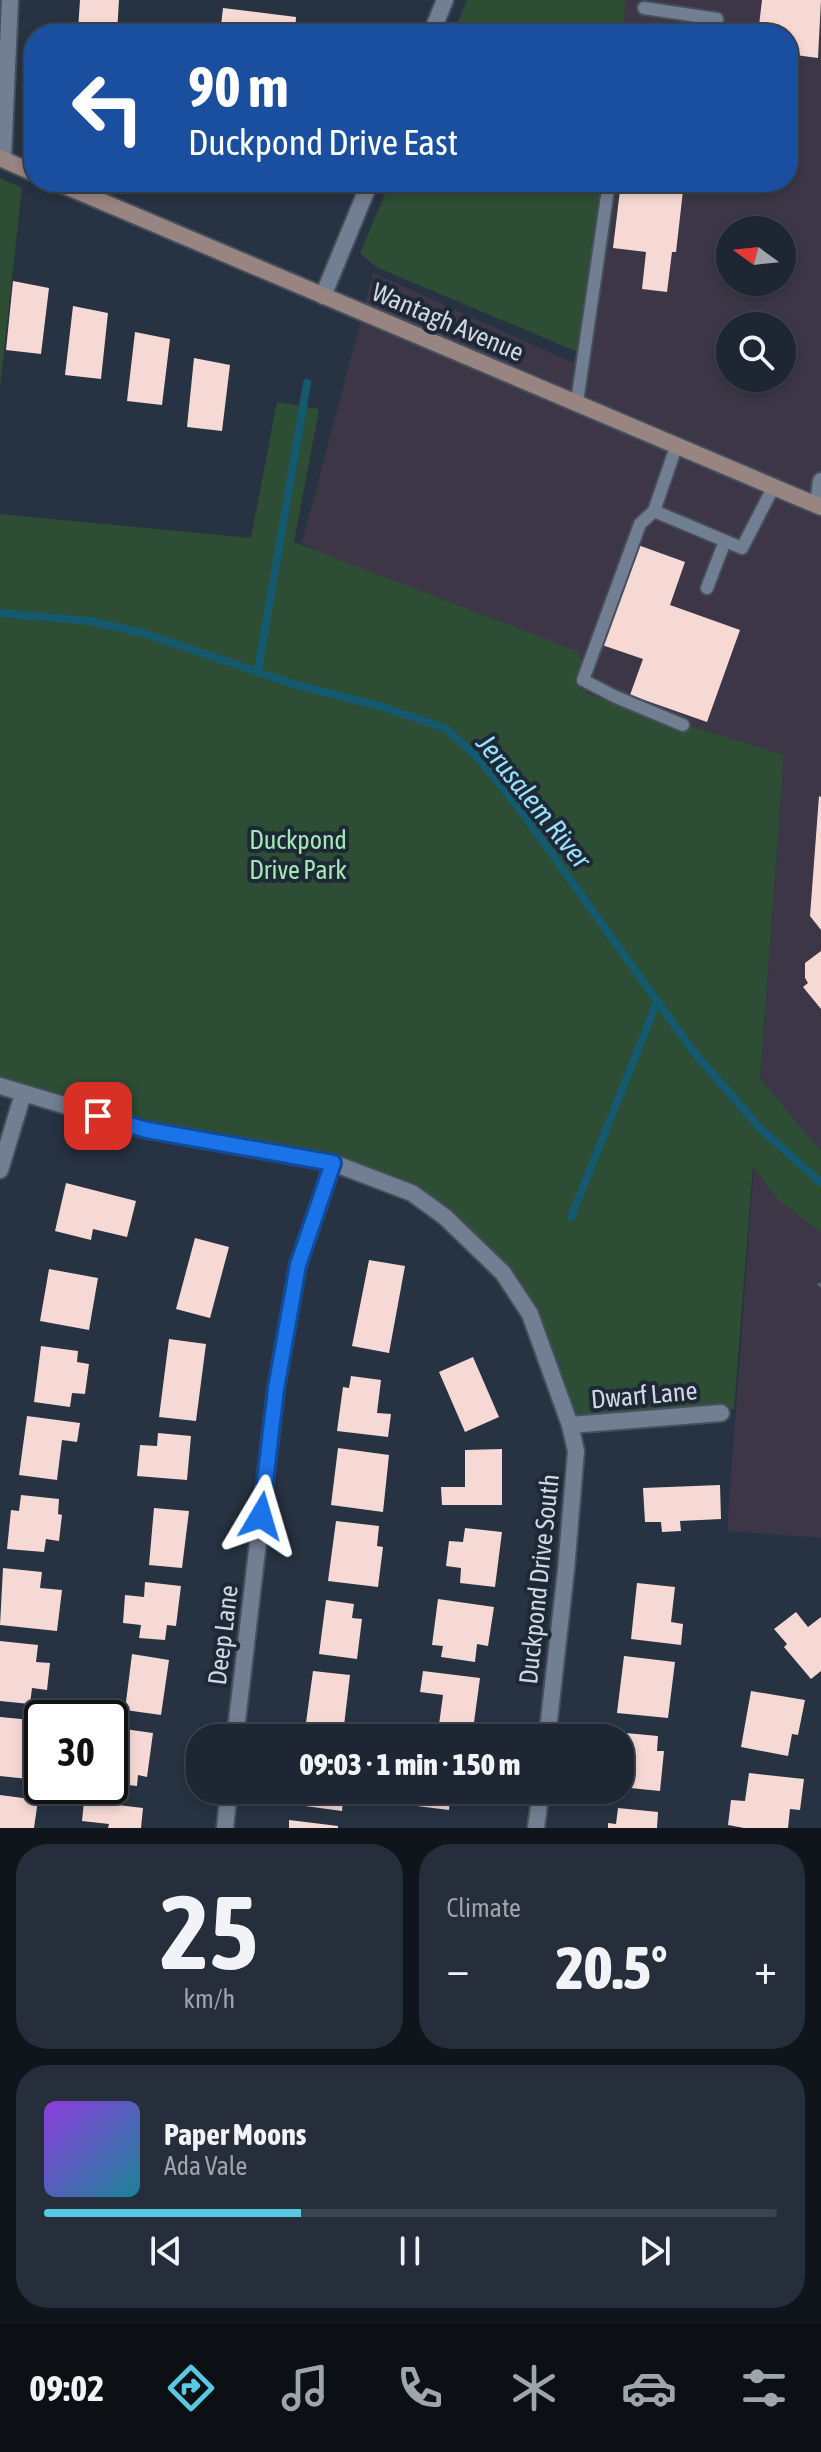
<!DOCTYPE html>
<meta charset="utf-8">
<style>
:root{--surface:#1d2632;--page:#252e3a;--text:#f1f3f6;--muted:#a0a5ac;--line:#3b434d;--accent:#58c9e3}
body{margin:0;font-family:"Asap Condensed",sans-serif;background:var(--page);color:var(--text);height:100vh;display:flex;flex-direction:column;font-size:30px;white-space:nowrap}
*{box-sizing:border-box;margin:0}
p{font-size:26px;color:var(--muted)}
.icon{flex:none;width:44px;height:44px;fill:none;stroke:currentColor;stroke-width:2;stroke-linecap:round;stroke-linejoin:round}
.map{position:relative;height:1828px;overflow:hidden}
.drawer{display:flex;flex-direction:column;gap:16px;padding:16px;background:#10151c;flex:1}
.drawer>*{flex:none}
.banner{position:absolute;left:24px;top:24px;width:774px;height:168px;border-radius:32px;box-shadow:0 4px 12px #0003,0 0 0 2px var(--line);background:#1a4fa0;color:#fff;overflow:hidden}
.needle{width:52px;rotate:285deg}
.buttons{position:absolute;left:716px;top:216px;display:grid;gap:16px}
.buttons a{display:grid;place-items:center;width:80px;height:80px;border-radius:50%;background:var(--surface);box-shadow:0 4px 12px #0003,0 0 0 2px var(--line);font-size:40px}
.speed{position:absolute;left:24px;top:1700px;display:flex;gap:16px;font-size:40px;font-weight:700;text-align:center}
.speed>*{display:grid;place-content:center;width:104px;height:104px;border-radius:50%;background:var(--surface);box-shadow:0 4px 12px #0003,0 0 0 2px var(--line);line-height:1}
.speed .limit{border:4px solid #111;border-radius:12px;background:#fff;color:#111}
.pin{position:absolute;display:grid;place-items:center;width:68px;height:68px;color:#fff;margin:-34px;border-radius:16px;box-shadow:0 4px 12px #0006}
.me{position:absolute;width:88px;margin:-44px;rotate:7deg;stroke-linejoin:round;filter:drop-shadow(0 0 6px #0008)}
.turn{display:flex;align-items:center;gap:28px;height:168px;padding:0 32px;font-size:36px}
.turn .icon{width:104px;height:104px;stroke-width:2.5}
.turn b{display:block;font-size:56px;line-height:68px}
.big{font-size:60px;font-weight:800;line-height:1.1}
.drawer .card{flex:1;display:flex;flex-direction:column;justify-content:center;gap:12px;min-width:0;padding:0 28px;border-radius:32px;background:var(--page)}
.drawer .dial{align-items:center;gap:0}
.dial b{font-size:104px;line-height:1}
.song{display:flex;align-items:center;gap:24px}
.cover{width:96px;height:96px;border-radius:12px;background:linear-gradient(135deg,hsl(270 70% 55%),hsl(190 70% 35%))}
.played{height:8px;border-radius:4px;background:linear-gradient(90deg,var(--accent) 35%,var(--line) 35%)}
.keys{display:flex;justify-content:space-around;direction:ltr}
.heat{display:flex;justify-content:space-between;align-items:center;font-size:44px;direction:ltr}
.drawer .tiles{flex:1;display:grid;gap:16px;grid-template-columns:1fr 1fr}
.card:last-child{grid-column:span 2}
.trip{position:absolute;left:186px;top:1724px;width:448px;height:80px;border-radius:32px;background:var(--surface);box-shadow:0 4px 12px #0003,0 0 0 2px var(--line);font-weight:800;line-height:80px;text-align:center}
.dock{display:flex;height:128px;justify-content:space-around;align-items:center;background:#0c0f14;color:var(--muted)}
.dock .icon{width:56px;height:56px}
.dock .on{color:var(--accent)}
.dock b{font-size:36px;color:var(--text)}
.map>svg:first-child{display:block}
.commercial{fill:#3c3646;fill-rule:evenodd}
.green{fill:#2d4d35}
.lines{fill:none;stroke-linecap:round;stroke-linejoin:round}
.stream{stroke:#14596d;stroke-width:8}
.building{fill:#f6d9d4}
.lane-casing{stroke:#464f5c;stroke-width:16}
.street-casing{stroke:#464f5c;stroke-width:20}
.secondary-casing{stroke:#464f5c;stroke-width:20}
.path{stroke:#5e6775;stroke-width:5;stroke-dasharray:4 4;stroke-linecap:butt}
.lane{stroke:#727e91;stroke-width:12}
.street{stroke:#727e91;stroke-width:16}
.secondary{stroke:#988581;stroke-width:16}
.route-casing{stroke:#114b97;stroke-width:20}
.route{stroke:#1a73e8;stroke-width:14}
.labels{text-anchor:middle;dominant-baseline:central;stroke-width:8;stroke-linejoin:round;paint-order:stroke}
.street-label{font-size:26px;fill:#d0d7e1;stroke:#1e2837}
.park-label{font-size:26px;fill:#a3e9b2;stroke:#1e2837}
.water-label{font-size:28px;font-style:italic;fill:#96e1fa;stroke:#1e2837}
</style>
<div class="map">
<svg width="821" height="1828" viewBox="0 0 821 1828">
<rect width="100%" height="100%" fill="#273242"/>
<path class="commercial" d="M621 0H821V1538L727 1531 784 755 587 694 302 543 373 273 574 363 597 182H788V34H616ZM730 230H782V282H730ZM730 326H782V378H730Z"/>
<path class="green" d="M467 0H626L622 34H453Z
M0 178 22 188 0 387Z
M390 182H601L578 350H573L376 267 360 253Z
M277 402 319 409 294 542 579 652 587 694 784 755 760 1079 821 1151V1232L779 1201 753 1166 734 1409 574 1420 533 1310 411 1187 147 1125 0 1080V514L251 538Z"/>
<g class="lines">
<path class="stream" d="M0 613 90 621 146 634 296 685 383 707 445 728 476 756 519 808 693 1051 760 1128 821 1183
M258 671 307 383
M571 1217 657 1002"/>
</g>
<path class="building" d="M80 0H119L117 33 78 30Z
M762 0H821L818 58 788 54V34H758Z
M223 8 296 17 295 34H220Z
M621 182H684L676 252H672L667 292 642 289 646 252 613 248Z
M13 281 49 288 41 354 6 350Z
M73 306 108 313 101 379 65 375Z
M135 332 170 339 162 405 127 401Z
M194 358 230 365 222 431 187 427Z
M638 545 685 562 670 605 740 630 707 722 630 695 643 659 602 645Z
M819 796 821 797V930L810 916Z
M821 951V1009L803 987 808 983 805 978V963Z
M66 1183 136 1201 127 1237 93 1229 91 1240 55 1231Z
M195 1238 229 1247 210 1318 176 1309Z
M369 1260 405 1266 389 1353 352 1346Z
M49 1269 98 1278 89 1330 40 1321Z
M169 1339 206 1344 196 1421 159 1417Z
M41 1346 78 1351 77 1362 89 1364 85 1394 72 1393 70 1407 34 1402Z
M473 1357 499 1417 465 1432 439 1372Z
M351 1376 381 1380 377 1413 391 1414 388 1437 337 1431 343 1387 349 1388Z
M27 1416 80 1423 77 1442 62 1440 57 1480 19 1475Z
M158 1433 191 1436 187 1480 137 1476 140 1445 157 1446Z
M338 1448 389 1455 383 1512 331 1505Z
M502 1449V1505H442L441 1487H465V1450Z
M720 1485 721 1519 680 1521 681 1531 662 1532 661 1522H645L643 1488Z
M21 1495 59 1499 58 1514 62 1515 59 1541 46 1539 44 1552 7 1549 11 1510 19 1511Z
M154 1508 189 1511 182 1568 149 1565Z
M336 1521 379 1526 377 1546 383 1547 378 1587 328 1581Z
M465 1528 502 1532 495 1587 460 1583 461 1568 446 1566 449 1541 463 1542Z
M3 1568 42 1572 40 1588 62 1590 57 1631 0 1625Z
M145 1582 181 1586 176 1626 167 1625 165 1640 139 1638 141 1625 123 1623 125 1595 144 1597Z
M637 1583 675 1587 671 1622 683 1624 681 1645 631 1639Z
M438 1599 494 1607 488 1646 477 1644 475 1662 441 1657 443 1646 432 1645Z
M326 1600 354 1604 352 1618 362 1619 357 1659 319 1654Z
M796 1612 808 1627 821 1617V1671L811 1679 784 1647 787 1644 774 1629Z
M0 1641 38 1645 36 1662 50 1663 47 1690 32 1688 30 1704 0 1701Z
M132 1654 169 1660 161 1715 125 1710Z
M624 1656 675 1662 668 1718 617 1713Z
M313 1671 350 1675 343 1734 305 1730Z
M423 1671 480 1678 472 1737 438 1732 443 1695 420 1692Z
M751 1691 805 1700 798 1735 792 1734 788 1756 741 1747Z
M0 1717 42 1721V1742L32 1741 28 1779 0 1776Z
M110 1727 153 1733 147 1777 138 1775 137 1786 111 1783Z
M615 1732 658 1736 657 1751H664L660 1791 620 1787V1738H615Z
M749 1773 804 1779 800 1810 790 1809 788 1828H744L728 1825 731 1800 745 1801Z
M292 1790H344L342 1811 290 1804Z
M410 1790H460L459 1798 450 1797 449 1810 409 1805Z
M0 1795 38 1800 34 1828H0Z
M84 1801 143 1808 141 1828H108L109 1824 82 1821Z
M618 1808 658 1812 657 1828H608V1823L616 1824Z
M289 1820 338 1826V1828H289Z"/>
<g class="lines">
<defs>
<path id="lane" d="M644 8 717 19 714 34
M577 402 609 182
M677 444 654 511 742 548 774 486
M654 511 640 524 583 680 616 697 683 725
M707 588 725 541"/>
<path id="street" d="M431 34 445 0
M3 159 10 0
M323 296 370 182
M818 505 821 481
M0 1086 147 1130 333 1163 412 1193 445 1217 503 1273 530 1314 570 1425 576 1451 566 1570 547 1738
M0 1170 23 1094
M570 1425 721 1413
M235 1738 276 1389 298 1265 333 1163
M225 1828 229 1790
M536 1828 541 1790"/>
<path id="secondary" d="M0 158 34 173
M56 182 821 507"/>
</defs>
<use href="#lane" class="lane-casing"/>
<use href="#street" class="street-casing"/>
<use href="#secondary" class="secondary-casing"/>
<path class="path" d="M819 1286 821 1284"/>
<use href="#lane" class="lane"/>
<use href="#street" class="street"/>
<use href="#secondary" class="secondary"/>
</g>
<g class="lines">
<defs>
<path id="route" d="M98 1116 147 1130 333 1163 298 1265 276 1389 261 1516"/>
</defs>
<use href="#route" class="route-casing"/>
<use href="#route" class="route"/>
</g>
<g class="labels">
<g class="street-label">
<text transform="translate(448 322) rotate(23)">Wantagh Avenue</text>
<text transform="translate(644 1395) rotate(-5)">Dwarf Lane</text>
<text transform="translate(539 1579) rotate(-84)">Duckpond Drive South</text>
<text transform="translate(223 1635) rotate(-83)">Deep Lane</text>
</g>
<g class="park-label">
<text x="298" y="840">Duckpond<tspan x="298" dy="30">Drive Park</tspan></text>
</g>
<g class="water-label">
<text transform="translate(534 801) rotate(51)">Jerusalem River</text>
</g>
</g>
</svg>
<div class="buttons">
<a><svg class="needle" viewBox="-14 -14 28 28"><path d="M0-13l5 13h-10z" fill="#e53935"/><path d="M0 13l5-13h-10z" fill="#a0a5ac"/></svg></a>
<a><svg class="icon" aria-label="search" viewBox="0 0 24 24"><circle cx="10" cy="10" r="6"/><path d="M15 15l6 6"/></svg></a>
</div>
<div class="speed"><div class="limit">30</div></div>
<div class="pin" style="left:98px;top:1116px;background:#d93025"><svg class="icon" aria-label="arrive" viewBox="0 0 24 24"><path d="M6 21V4h12l-3 4 3 4H6"/></svg></div>
<svg class="me" style="left:261px;top:1516px" viewBox="-20 -20 40 40"><path d="M0-17L14 15 0 8-14 15z" fill="#1a73e8" stroke="#fff" stroke-width="4"/></svg>
<div class="trip">09:03 · 1 min · 150 m</div>
<div class="banner">
<div class="turn"><svg class="icon" aria-label="left" viewBox="0 0 24 24"><path d="M17 20v-9H6M10 6l-5 5 5 5"/></svg><div><b>90 m</b>Duckpond Drive East</div></div>
</div>
</div>
<section class="drawer">
<div class="tiles">
<div class="card dial"><b>25</b><p>km/h</p></div>
<div class="card"><p>Climate</p>
<div class="heat"><a>−</a><b class="big">20.5°</b><a>+</a></div>
</div>
<div class="card">
<div class="song"><i class="cover"></i><div><b>Paper Moons</b><p>Ada Vale</p></div></div>
<div class="played"></div>
<div class="keys"><svg class="icon" aria-label="previous" viewBox="0 0 24 24"><path d="M18 5L8 12l10 7zM5 5v14"/></svg><svg class="icon" aria-label="pause" viewBox="0 0 24 24"><path d="M8 5v14M16 5v14"/></svg><svg class="icon" aria-label="next" viewBox="0 0 24 24"><path d="M6 5l10 7-10 7zM19 5v14"/></svg></div>
</div>
</div>
</section>
<nav class="dock">
<b>09:02</b>
<svg class="icon on" aria-label="directions" viewBox="0 0 24 24"><path d="M12 3l9 9-9 9-9-9zM9 14v-3h6M13 9l2 2-2 2"/></svg>
<svg class="icon" aria-label="music" viewBox="0 0 24 24"><path d="M9 18V5l10-2v13"/><circle cx="6" cy="18" r="3"/><circle cx="16" cy="16" r="3"/></svg>
<svg class="icon" aria-label="phone" viewBox="0 0 24 24"><path d="M5 4h4l2 5-3 2q2 4 5 5l2-3 5 2v4C11 20 4 13 5 4z"/></svg>
<svg class="icon" aria-label="climate" viewBox="0 0 24 24"><path d="M12 3v18M4 7l16 10M4 17L20 7"/></svg>
<svg class="icon" aria-label="car" viewBox="0 0 24 24"><path d="M5 17H2v-5l4-1 3-4h7l3 4 3 1v5h-3M9 17h6M6 11h13"/><circle cx="7" cy="17" r="2"/><circle cx="17" cy="17" r="2"/></svg>
<svg class="icon" aria-label="filters" viewBox="0 0 24 24"><path d="M4 7h16M4 17h16"/><circle cx="9" cy="7" r="2"/><circle cx="15" cy="17" r="2"/></svg>
</nav>
